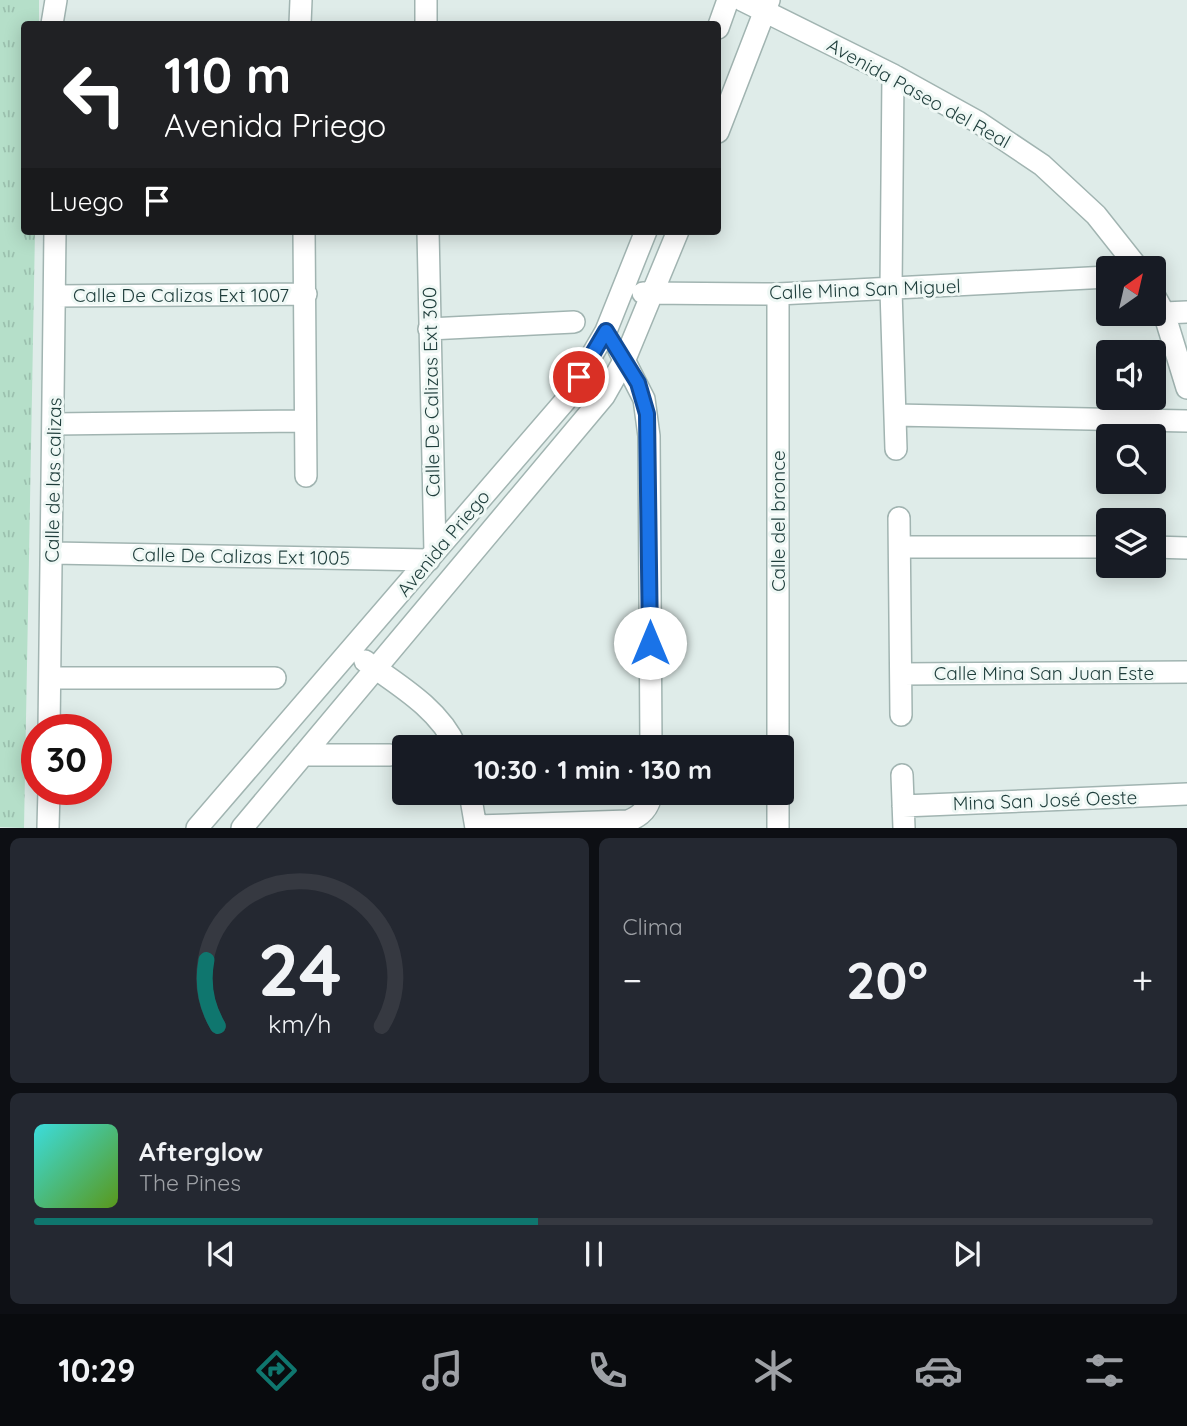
<!DOCTYPE html>
<html lang="es">
<meta charset="utf-8">
<style>
:root{--surface:#171b24;--page:#242831;--text:#f1f3f6;--muted:#9ea1a6;--line:#363941;--accent:#0f766e}
body{margin:0;font-family:Quicksand,sans-serif;background:var(--page);color:var(--text);height:100vh;display:flex;flex-direction:column;font-size:26px;white-space:nowrap}
*{box-sizing:border-box;margin:0}
p{font-size:23px;color:var(--muted)}
.icon{flex:none;width:38px;height:38px;fill:none;stroke:currentColor;stroke-width:2;stroke-linecap:round;stroke-linejoin:round}
.map{position:relative;height:828px;overflow:hidden}
.sheet{display:flex;flex-direction:column;gap:10px;padding:10px;background:#0d0f14;flex:1}
.sheet>*{flex:none}
.top-card{position:absolute;left:21px;top:21px;width:700px;height:214px;border-radius:7px;box-shadow:0 4px 18px #0003;background:#202124;color:#fff;overflow:hidden}
.needle{width:46px;rotate:34deg}
.tools{position:absolute;left:1096px;top:256px;display:grid;gap:14px}
.tools a{display:grid;place-items:center;width:70px;height:70px;border-radius:7px;background:var(--surface);box-shadow:0 4px 18px #0003;font-size:35px}
.speed{position:absolute;left:21px;top:714px;display:flex;gap:14px;font-size:35px;font-weight:700;text-align:center}
.speed>*{display:grid;place-content:center;width:91px;height:91px;border-radius:50%;background:var(--surface);box-shadow:0 4px 18px #0003;line-height:1}
.speed .limit{border:10px solid #d22;background:#fff;color:#111}
.pin{position:absolute;display:grid;place-items:center;width:60px;height:60px;color:#fff;margin:-30px;border:4px solid #fff;border-radius:50%;box-shadow:0 2px 7px #0007}
.me{position:absolute;width:77px;margin:-38px;rotate:0deg;stroke-linejoin:round;filter:drop-shadow(0 0 5px #0008)}
.turn{display:flex;align-items:center;gap:24px;height:147px;padding:0 28px;font-size:32px}
.turn .icon{width:91px;height:91px;stroke-width:2.5}
.turn b{display:block;font-size:49px;line-height:60px}
.then{display:flex;align-items:center;height:66px;padding:0 28px;background:#0003;gap:14px;font-size:26px}
.big{font-size:52px;font-weight:700;line-height:1.1}
.sheet .card{flex:1;display:flex;flex-direction:column;justify-content:center;gap:10px;min-width:0;padding:0 24px;border-radius:10px;background:var(--page)}
.sheet .dial{align-items:center;gap:0}
.dial svg{height:182px;overflow:visible;fill:none;stroke:var(--line);stroke-width:7;stroke-linecap:round;text-anchor:middle}
.dial text{fill:var(--text);stroke:none}
.song{display:flex;align-items:center;gap:21px}
.cover{width:84px;height:84px;border-radius:10px;background:linear-gradient(135deg,hsl(180 70% 55%),hsl(90 70% 35%))}
.played{height:7px;border-radius:4px;background:linear-gradient(90deg,var(--accent) 45%,var(--line) 45%)}
.keys{display:flex;justify-content:space-around;direction:ltr}
.heat{display:flex;justify-content:space-between;align-items:center;font-size:38px;direction:ltr}
.sheet .tiles{flex:1;display:grid;gap:10px;grid-template-columns:1fr 1fr}
.card:last-child{grid-column:span 2}
.trip{position:absolute;left:392px;top:735px;width:402px;height:70px;border-radius:7px;background:var(--surface);box-shadow:0 4px 18px #0003;font-weight:700;line-height:70px;text-align:center}
.menu{display:flex;height:112px;justify-content:space-around;align-items:center;background:#090b0e;color:var(--muted)}
.menu .icon{width:49px;height:49px}
.menu .on{color:var(--accent)}
.menu b{font-size:32px;color:var(--text)}
.map>svg:first-child{display:block}
.grass{fill:url(#grass-tufts)}
.lines{fill:none;stroke-linecap:round;stroke-linejoin:round}
.minor-casing{stroke:#a1b4b1;stroke-width:24}
.minor{stroke:#fff;stroke-width:21}
.route-casing{stroke:#114b97;stroke-width:18}
.route{stroke:#1a73e8;stroke-width:12}
.labels{text-anchor:middle;dominant-baseline:central;stroke-width:6;stroke-linejoin:round;paint-order:stroke}
.street-label{font-size:19px;fill:#1e3d3b;stroke:#eff8f5}
</style>
<div class="map">
<svg width="1187" height="828" viewBox="0 0 1187 828">
<defs>
<pattern id="grass-tufts" width="24" height="20" patternUnits="userSpaceOnUse" patternTransform="scale(1.75)"><rect width="24" height="20" fill="#b5dfc9"/><path d="M3 7l-1-3M5 7V3M7 7l1-3M15 17l-1-3M17 17v-4M19 17l1-3" fill="none" stroke="#9bc0ae"/></pattern>
</defs>
<rect width="100%" height="100%" fill="#dfece9"/>
<path class="grass" d="M0 0H39V24H24V231H35L24 828 0 827Z"/>
<g class="lines">
<defs>
<path id="minor" d="M742 0 893 75 978 122 1042 165 1096 215 1138 268
M52 24 56 0
M300 24 301 0
M426 24V0
M718 28 728 0
M893 75 891 290 896 449
M718 132 769 0
M304 231 306 476
M428 231 435 552
M643 293 778 294 1108 277
M1153 293 1164 313 1187 388
M55 296 306 294
M1164 313 1187 312
M429 329 574 322
M619 350 644 399 649 436 651 747
M895 415 1187 421
M54 424 305 421
M899 518 901 715
M900 547H1108
M1153 547 1187 548
M53 553 429 560
M365 661C397 684 440 709 456 747
M901 674 1187 672
M50 678H275
M49 730 55 231
M778 747V294
M303 755H390
M902 775 904 828
M470 793 476 828
M903 806 1187 794
M476 826 628 821C641 816 650 807 651 793
M48 828 49 789
M197 828 565 401 606 331 646 231
M242 828 604 396 625 359 678 231
M778 828V793"/>
</defs>
<use href="#minor" class="minor-casing"/>
<use href="#minor" class="minor"/>
</g>
<g class="lines">
<defs>
<path id="route" d="M579 377 606 331 638 383 647 414 650 643"/>
</defs>
<use href="#route" class="route-casing"/>
<use href="#route" class="route"/>
</g>
<g class="labels">
<g class="street-label">
<text transform="translate(919 93) rotate(29)">Avenida Paseo del Real</text>
<text transform="translate(865 289) rotate(-2)">Calle Mina San Miguel</text>
<text x="181" y="295">Calle De Calizas Ext 1007</text>
<text transform="translate(431 392) rotate(-91)">Calle De Calizas Ext 300</text>
<text transform="translate(53 480) rotate(-89)">Calle de las calizas</text>
<text transform="translate(778 521) rotate(-90)">Calle del bronce</text>
<text transform="translate(443 543) rotate(-50)">Avenida Priego</text>
<text transform="translate(241 556) rotate(1)">Calle De Calizas Ext 1005</text>
<text x="1044" y="673">Calle Mina San Juan Este</text>
<text transform="translate(1045 800) rotate(-2)">Mina San José Oeste</text>
</g>
</g>
</svg>
<div class="tools">
<a><svg class="needle" viewBox="-14 -14 28 28"><path d="M0-13l5 13h-10z" fill="#e53935"/><path d="M0 13l5-13h-10z" fill="#9ea1a6"/></svg></a>
<a><svg class="icon" aria-label="sound" viewBox="0 0 24 24"><path d="M4 9h4l5-4v14l-5-4H4zM17 9q2 3 0 6"/></svg></a>
<a><svg class="icon" aria-label="search" viewBox="0 0 24 24"><circle cx="10" cy="10" r="6"/><path d="M15 15l6 6"/></svg></a>
<a><svg class="icon" aria-label="layers" viewBox="0 0 24 24"><path d="M12 4l9 5-9 5-9-5zM3 14l9 5 9-5"/></svg></a>
</div>
<div class="speed"><div class="limit">30</div></div>
<div class="pin" style="left:579px;top:377px;background:#d93025"><svg class="icon" aria-label="arrive" viewBox="0 0 24 24"><path d="M6 21V4h12l-3 4 3 4H6"/></svg></div>
<svg class="me" style="left:650px;top:643px" viewBox="-20 -20 40 40"><circle r="19" fill="#fff"/><path d="M0-13L10 11 0 6-10 11z" fill="#1a73e8"/></svg>
<div class="trip">10:30 · 1 min · 130 m</div>
<div class="top-card">
<div class="turn"><svg class="icon" aria-label="left" viewBox="0 0 24 24"><path d="M17 20v-9H6M10 6l-5 5 5 5"/></svg><div><b>110 m</b>Avenida Priego</div></div>
<div class="then">Luego<svg class="icon" aria-label="arrive" viewBox="0 0 24 24"><path d="M6 21V4h12l-3 4 3 4H6"/></svg></div>
</div>
</div>
<section class="sheet">
<div class="tiles">
<div class="card dial"><svg viewBox="0 0 100 80">
<path d="M14 69A42 42 0 1 1 86 69"/>
<path d="M14 69A42 42 0 0 1 9 40" stroke="#0f766e"/>
<text x="50" y="56" font-size="32" font-weight="700">24</text>
<text x="50" y="72" font-size="11">km/h</text>
</svg></div>
<div class="card"><p>Clima</p>
<div class="heat"><a>−</a><b class="big">20°</b><a>+</a></div>
</div>
<div class="card">
<div class="song"><i class="cover"></i><div><b>Afterglow</b><p>The Pines</p></div></div>
<div class="played"></div>
<div class="keys"><svg class="icon" aria-label="previous" viewBox="0 0 24 24"><path d="M18 5L8 12l10 7zM5 5v14"/></svg><svg class="icon" aria-label="pause" viewBox="0 0 24 24"><path d="M8 5v14M16 5v14"/></svg><svg class="icon" aria-label="next" viewBox="0 0 24 24"><path d="M6 5l10 7-10 7zM19 5v14"/></svg></div>
</div>
</div>
</section>
<nav class="menu">
<b>10:29</b>
<svg class="icon on" aria-label="directions" viewBox="0 0 24 24"><path d="M12 3l9 9-9 9-9-9zM9 14v-3h6M13 9l2 2-2 2"/></svg>
<svg class="icon" aria-label="music" viewBox="0 0 24 24"><path d="M9 18V5l10-2v13"/><circle cx="6" cy="18" r="3"/><circle cx="16" cy="16" r="3"/></svg>
<svg class="icon" aria-label="phone" viewBox="0 0 24 24"><path d="M5 4h4l2 5-3 2q2 4 5 5l2-3 5 2v4C11 20 4 13 5 4z"/></svg>
<svg class="icon" aria-label="climate" viewBox="0 0 24 24"><path d="M12 3v18M4 7l16 10M4 17L20 7"/></svg>
<svg class="icon" aria-label="car" viewBox="0 0 24 24"><path d="M5 17H2v-5l4-1 3-4h7l3 4 3 1v5h-3M9 17h6M6 11h13"/><circle cx="7" cy="17" r="2"/><circle cx="17" cy="17" r="2"/></svg>
<svg class="icon" aria-label="filters" viewBox="0 0 24 24"><path d="M4 7h16M4 17h16"/><circle cx="9" cy="7" r="2"/><circle cx="15" cy="17" r="2"/></svg>
</nav>
